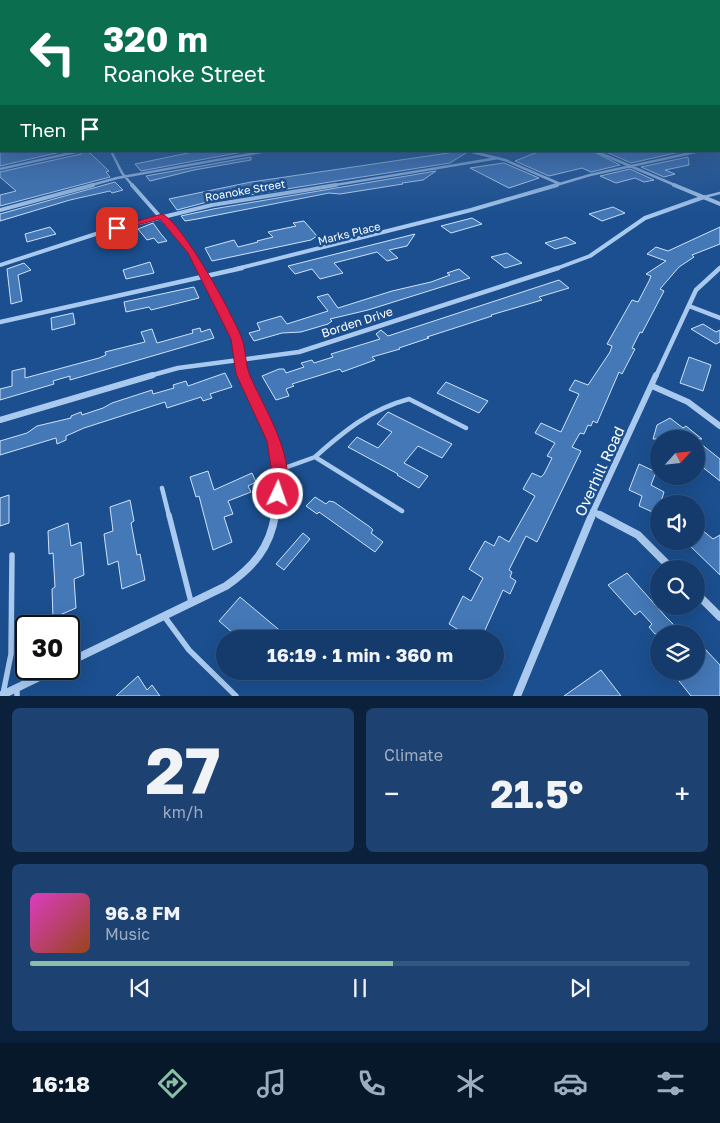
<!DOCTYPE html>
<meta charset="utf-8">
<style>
:root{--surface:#143b6b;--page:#1d4271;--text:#f1f3f6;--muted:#9dadc1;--line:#33557e;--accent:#8abfa5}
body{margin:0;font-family:"Golos Text",sans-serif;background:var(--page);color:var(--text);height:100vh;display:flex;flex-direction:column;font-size:19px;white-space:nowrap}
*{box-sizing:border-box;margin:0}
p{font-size:16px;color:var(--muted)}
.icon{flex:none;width:28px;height:28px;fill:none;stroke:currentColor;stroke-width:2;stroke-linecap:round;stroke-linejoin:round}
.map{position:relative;height:696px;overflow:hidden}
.panel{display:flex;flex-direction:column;gap:12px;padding:12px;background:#0b203b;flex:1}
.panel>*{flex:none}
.guide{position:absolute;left:0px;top:0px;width:720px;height:152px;box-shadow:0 5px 20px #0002,0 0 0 1px var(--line);background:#0b6e4f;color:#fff;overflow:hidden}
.needle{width:32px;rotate:63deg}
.tools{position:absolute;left:650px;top:430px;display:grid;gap:10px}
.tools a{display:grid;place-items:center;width:55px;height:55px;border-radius:50%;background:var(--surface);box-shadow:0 5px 20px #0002,0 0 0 1px var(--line);font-size:25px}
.speed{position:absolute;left:15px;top:615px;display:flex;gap:10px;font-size:25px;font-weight:700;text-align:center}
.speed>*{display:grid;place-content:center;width:65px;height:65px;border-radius:50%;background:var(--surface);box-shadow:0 5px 20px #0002,0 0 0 1px var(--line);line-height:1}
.speed .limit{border:2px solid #111;border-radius:8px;background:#fff;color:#111}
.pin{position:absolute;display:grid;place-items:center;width:42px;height:42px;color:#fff;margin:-21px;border-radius:10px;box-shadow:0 2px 8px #0006}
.me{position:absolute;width:55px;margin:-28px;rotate:3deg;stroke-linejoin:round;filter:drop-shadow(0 0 4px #0008)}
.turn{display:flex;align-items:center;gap:18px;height:105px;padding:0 20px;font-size:22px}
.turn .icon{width:65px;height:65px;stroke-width:2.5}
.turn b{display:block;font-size:35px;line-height:42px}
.then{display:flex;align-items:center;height:48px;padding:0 20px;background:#0003;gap:10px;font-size:19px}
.big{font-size:38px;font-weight:700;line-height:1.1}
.panel .tile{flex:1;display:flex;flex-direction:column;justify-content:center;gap:8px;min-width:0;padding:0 18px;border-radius:8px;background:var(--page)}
.panel .dial{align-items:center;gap:0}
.dial b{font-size:65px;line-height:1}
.song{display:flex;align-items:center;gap:15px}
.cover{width:60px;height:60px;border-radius:8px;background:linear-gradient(135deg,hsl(310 70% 55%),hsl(20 70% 35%))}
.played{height:5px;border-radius:2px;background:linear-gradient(90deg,var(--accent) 55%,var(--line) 55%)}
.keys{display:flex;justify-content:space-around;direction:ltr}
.heat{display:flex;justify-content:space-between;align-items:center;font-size:28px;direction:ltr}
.panel .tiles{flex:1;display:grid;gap:12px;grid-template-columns:1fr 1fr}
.tile:last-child{grid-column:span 2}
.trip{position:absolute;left:216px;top:630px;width:288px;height:50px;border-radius:25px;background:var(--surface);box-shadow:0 5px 20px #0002,0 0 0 1px var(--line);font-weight:700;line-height:50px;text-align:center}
.menu{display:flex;height:80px;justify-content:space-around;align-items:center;background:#08182b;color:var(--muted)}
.menu .icon{width:35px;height:35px}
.menu .active{color:var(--accent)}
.menu b{font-size:22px;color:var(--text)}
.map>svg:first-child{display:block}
.building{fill:#4478b7;stroke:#cfe3fa}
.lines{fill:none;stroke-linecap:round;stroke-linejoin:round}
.lane-far2{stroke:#a9c9ee;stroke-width:2.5}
.lane-far1{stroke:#a9c9ee;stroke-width:4.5}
.lane{stroke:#a9c9ee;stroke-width:5.5}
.street-far4{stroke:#a9c9ee;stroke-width:2.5}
.street-far3{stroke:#a9c9ee;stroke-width:4}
.street-far2{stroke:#a9c9ee;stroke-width:4.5}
.street-far1{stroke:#a9c9ee;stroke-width:6}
.street{stroke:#a9c9ee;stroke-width:8}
.route{fill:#e11d48;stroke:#92132f}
.labels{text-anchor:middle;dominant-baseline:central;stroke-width:5;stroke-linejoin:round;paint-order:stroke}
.far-street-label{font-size:11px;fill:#fff;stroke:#1b4f8f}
.street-label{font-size:12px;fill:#fff;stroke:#1b4f8f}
.near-street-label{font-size:15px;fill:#fff;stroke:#1b4f8f}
</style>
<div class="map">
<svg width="720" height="696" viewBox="0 0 720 696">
<rect width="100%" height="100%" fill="#1b4f8f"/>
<path class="building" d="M0 151H65L0 166Z
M83 151 90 153 109 171 106 172 110 177 0 206V195L16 191 0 177V172L81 154Z
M186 151H248L141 171 135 164 188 153Z
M462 151 466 153 450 163 211 201 177 210 169 199 251 182Z
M540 151H592L620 165 591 172 582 168 549 176 515 161Z
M604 151H684L631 163Z
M251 157V160L194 170 150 181 146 176Z
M688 157 689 165 665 170 675 174 664 177 641 167Z
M503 163H504L539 178 509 188 470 168Z
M630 169 654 180 644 182 635 178 616 183 600 176Z
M436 171 423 180 402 183 403 184 340 194 329 193 197 219 185 221 181 216 213 209Z
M115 182 123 190 112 193 110 191 70 200 0 221V214Z
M613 207 625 213 602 221 589 214Z
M472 218 482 224 451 233 441 226Z
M304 221 317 236 311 240 212 261 205 248 234 240 238 247 258 242 257 241 273 237 268 232 296 226 293 223Z
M153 223 161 234 167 241 158 243 154 238 147 240 138 229Z
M50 227 56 234 27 242 25 234Z
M720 227V244L692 255 694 257 679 267 660 289 664 291 642 333 640 332 632 348 635 349 622 374 619 372 597 423 593 421 591 426 588 425 584 434 580 433 572 447 581 451 537 542 526 536 509 570 512 572 510 577 516 581 510 594 503 590 481 639H473L449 624 463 596 471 601 483 578 469 569 485 541 494 546 499 536 509 542 535 496 523 489 532 473 541 477 544 474 552 458 547 456 555 443 535 433 541 423 561 432 579 394 569 390 575 380 588 385 610 352 612 346 607 344 632 300 638 302 649 281 651 276 646 274 666 261 647 254 656 247 668 251Z
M415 234 407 246 389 250 398 258 387 261 377 252 334 263 343 273 320 279 312 269 295 274 288 266Z
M566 237 576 243 555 249 545 243Z
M507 253 522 263 505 268 491 257Z
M150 262 154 273 126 279 123 270Z
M24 263 31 270 18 275 22 301 11 304 7 269Z
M459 269 470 278 368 310 330 319 332 321 328 324 301 332 282 333 254 341 249 333 260 330 257 323 281 316 287 324 328 311 317 297 328 294 338 308 392 291 431 282 450 275 447 273Z
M559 280 569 288 539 297 542 300 491 315 492 316 427 337 429 338 399 348 400 349 372 357 375 360 342 372 340 369 292 384 294 386 286 389 289 396 276 400 262 376 279 369H284L286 373 304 367 301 363 312 360 314 363 333 357 331 354 380 339 376 334 381 330 388 336Z
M194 287 199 298 151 310 149 307 126 312 124 302Z
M73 313 75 324 52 330 51 318Z
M703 324 716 332 720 330V342L716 344 691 329Z
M200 328 201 332 210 329 214 338 70 380V376L53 381 54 384 0 400V389L12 386V371L25 368V378L99 358 106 355 105 352 145 342 141 332 152 329 157 343 193 333 192 330Z
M689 357 711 365 703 391 680 383Z
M225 373 232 387 210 394 212 398 203 401 201 397 167 408 165 402 84 428 66 436V440L57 444 56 438 0 455V441L27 433 37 426 71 418V416L81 412 82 415 103 408 112 403 152 390 153 394 174 388 173 385 186 381 188 386Z
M446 382 488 401 479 413 437 393Z
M388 412 452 444 442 458 418 446 404 463 428 476 419 488 397 475 398 474 348 447 357 437 378 448 392 432 377 424Z
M670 418 683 428 686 426 702 439H653L657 425Z
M696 440 720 459V481L696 462Z
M639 464 656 472 651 485 664 492 657 514 639 506 642 496 629 490Z
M208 471 214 490 252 473 256 482 248 486 251 492 228 501 233 514 224 517 232 542 213 550 199 496 196 497 190 477Z
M9 495V523L0 526V498Z
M315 497 326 504 329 501 334 502 370 527 373 530 371 533 383 542 375 552 319 512 317 514 306 506Z
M130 500 134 521 131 523 137 555 140 554 145 580 122 589 118 561 108 565 104 534 113 531 110 507Z
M68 523 71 546 81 542 84 575 74 579 76 608 53 618 52 589 55 587 53 553 49 554 48 531Z
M702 530 713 539 720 535V575L685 541H696V533Z
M303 533 310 539 284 570 276 564Z
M627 573 665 616 683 634H655L649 627 652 624 640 611 635 615 608 585Z
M240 597 290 639H240L219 621Z
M696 646 701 652 705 649 720 665V696H691L671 671H696Z
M601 670 621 696H564Z
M138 676 147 690 152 685 160 696H116Z"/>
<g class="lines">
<path class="lane-far2" d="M704 197 720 193"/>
<path class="lane-far1" d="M315 457C344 431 371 409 409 399L466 428
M279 470 315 457 402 511
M162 488 169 516"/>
<path class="lane" d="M169 515 191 602
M164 616 189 650 236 696
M17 688V696
M3 694 11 654 12 555"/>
<path class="street-far4" d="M111 151 122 173 133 186
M468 151 505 160 560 184
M595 151 677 186
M0 169 80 151
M88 186 117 178 267 151
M329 186 498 158
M553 186 590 175 700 151"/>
<path class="street-far3" d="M132 185 192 253 200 269
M674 185 720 204
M0 210 93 185
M0 265 102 232 212 205 336 185
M236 269 471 210 557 185
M555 269 590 256 645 218 704 197"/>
<path class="street-far2" d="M199 268 236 339 244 376
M689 306 720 318
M0 322 242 268
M149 376 178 368 299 352 558 268
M656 376 696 290 720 268"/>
<path class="street-far1" d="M244 375 274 441 280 474 274 516
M652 386 688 402 720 426
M0 420 153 375
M593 511 602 516
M591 516 656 375"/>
<path class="street" d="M600 515 638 535 672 569
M696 593 720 617
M69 662 226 586C253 567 270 548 275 515
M0 696 56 669
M517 696 592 515"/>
</g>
<linearGradient id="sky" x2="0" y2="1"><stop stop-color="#0f2b4f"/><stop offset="0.56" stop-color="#39639b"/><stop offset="1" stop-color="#39639b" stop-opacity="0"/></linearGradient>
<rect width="720" height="218" fill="url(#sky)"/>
<path class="route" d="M162 214C183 223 233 315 242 339 246 350 245 364 250 376 264 408 300 463 283 498L278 500 272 498 270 494 272 474 267 441 236 374 231 339 188 253 160 219 117 230 113 228Z"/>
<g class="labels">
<g class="far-street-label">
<text transform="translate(245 190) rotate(-10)">Roanoke Street</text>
<text transform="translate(349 233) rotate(-14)">Marks Place</text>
</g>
<g class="street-label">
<text transform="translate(357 322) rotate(-18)">Borden Drive</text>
</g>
<g class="near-street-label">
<text transform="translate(599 471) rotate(-65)">Overhill Road</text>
</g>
</g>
</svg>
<div class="tools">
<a><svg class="needle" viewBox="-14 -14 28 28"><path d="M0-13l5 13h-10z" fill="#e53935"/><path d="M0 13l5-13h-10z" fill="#9dadc1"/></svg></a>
<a><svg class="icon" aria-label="sound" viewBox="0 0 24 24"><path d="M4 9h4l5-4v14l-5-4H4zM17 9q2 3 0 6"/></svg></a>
<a><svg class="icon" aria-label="search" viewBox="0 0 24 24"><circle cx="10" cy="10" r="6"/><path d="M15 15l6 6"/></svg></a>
<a><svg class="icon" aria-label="layers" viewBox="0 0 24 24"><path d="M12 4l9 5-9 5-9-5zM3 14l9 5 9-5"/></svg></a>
</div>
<div class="speed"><div class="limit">30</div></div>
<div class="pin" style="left:117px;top:228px;background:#d93025"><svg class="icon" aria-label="arrive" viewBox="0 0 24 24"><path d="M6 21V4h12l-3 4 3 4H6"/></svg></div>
<svg class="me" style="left:278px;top:494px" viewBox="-20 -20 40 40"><circle r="17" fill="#e11d48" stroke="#fff" stroke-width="3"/><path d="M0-11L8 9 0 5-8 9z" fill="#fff"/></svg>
<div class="trip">16:19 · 1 min · 360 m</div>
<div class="guide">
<div class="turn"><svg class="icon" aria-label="left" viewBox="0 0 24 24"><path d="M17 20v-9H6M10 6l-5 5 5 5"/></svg><div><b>320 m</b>Roanoke Street</div></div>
<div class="then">Then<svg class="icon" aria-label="arrive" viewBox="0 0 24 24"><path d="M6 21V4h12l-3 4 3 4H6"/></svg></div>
</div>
</div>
<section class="panel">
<div class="tiles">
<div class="tile dial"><b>27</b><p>km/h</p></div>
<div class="tile"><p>Climate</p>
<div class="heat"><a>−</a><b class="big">21.5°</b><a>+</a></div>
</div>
<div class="tile">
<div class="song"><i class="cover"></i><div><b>96.8 FM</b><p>Music</p></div></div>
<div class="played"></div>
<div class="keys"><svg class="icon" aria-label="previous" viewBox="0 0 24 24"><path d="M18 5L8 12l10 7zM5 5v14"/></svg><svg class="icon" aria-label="pause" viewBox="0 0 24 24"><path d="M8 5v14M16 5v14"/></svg><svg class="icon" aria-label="next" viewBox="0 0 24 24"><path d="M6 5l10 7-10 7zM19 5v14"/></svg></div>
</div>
</div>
</section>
<nav class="menu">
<b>16:18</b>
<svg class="icon active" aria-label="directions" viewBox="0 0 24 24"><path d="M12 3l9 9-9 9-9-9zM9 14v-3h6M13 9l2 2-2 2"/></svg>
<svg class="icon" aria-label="music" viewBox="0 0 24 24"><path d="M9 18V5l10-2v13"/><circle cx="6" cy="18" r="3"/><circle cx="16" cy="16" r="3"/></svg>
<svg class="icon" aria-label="phone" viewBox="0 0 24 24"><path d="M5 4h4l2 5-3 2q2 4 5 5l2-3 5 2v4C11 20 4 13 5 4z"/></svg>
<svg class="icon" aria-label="climate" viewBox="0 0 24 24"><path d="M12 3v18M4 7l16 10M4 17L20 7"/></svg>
<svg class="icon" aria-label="car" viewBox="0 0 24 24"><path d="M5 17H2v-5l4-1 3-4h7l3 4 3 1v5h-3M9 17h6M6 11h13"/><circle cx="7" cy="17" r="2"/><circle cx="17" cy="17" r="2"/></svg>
<svg class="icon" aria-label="filters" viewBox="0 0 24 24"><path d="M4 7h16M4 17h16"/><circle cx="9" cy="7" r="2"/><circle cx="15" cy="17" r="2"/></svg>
</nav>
